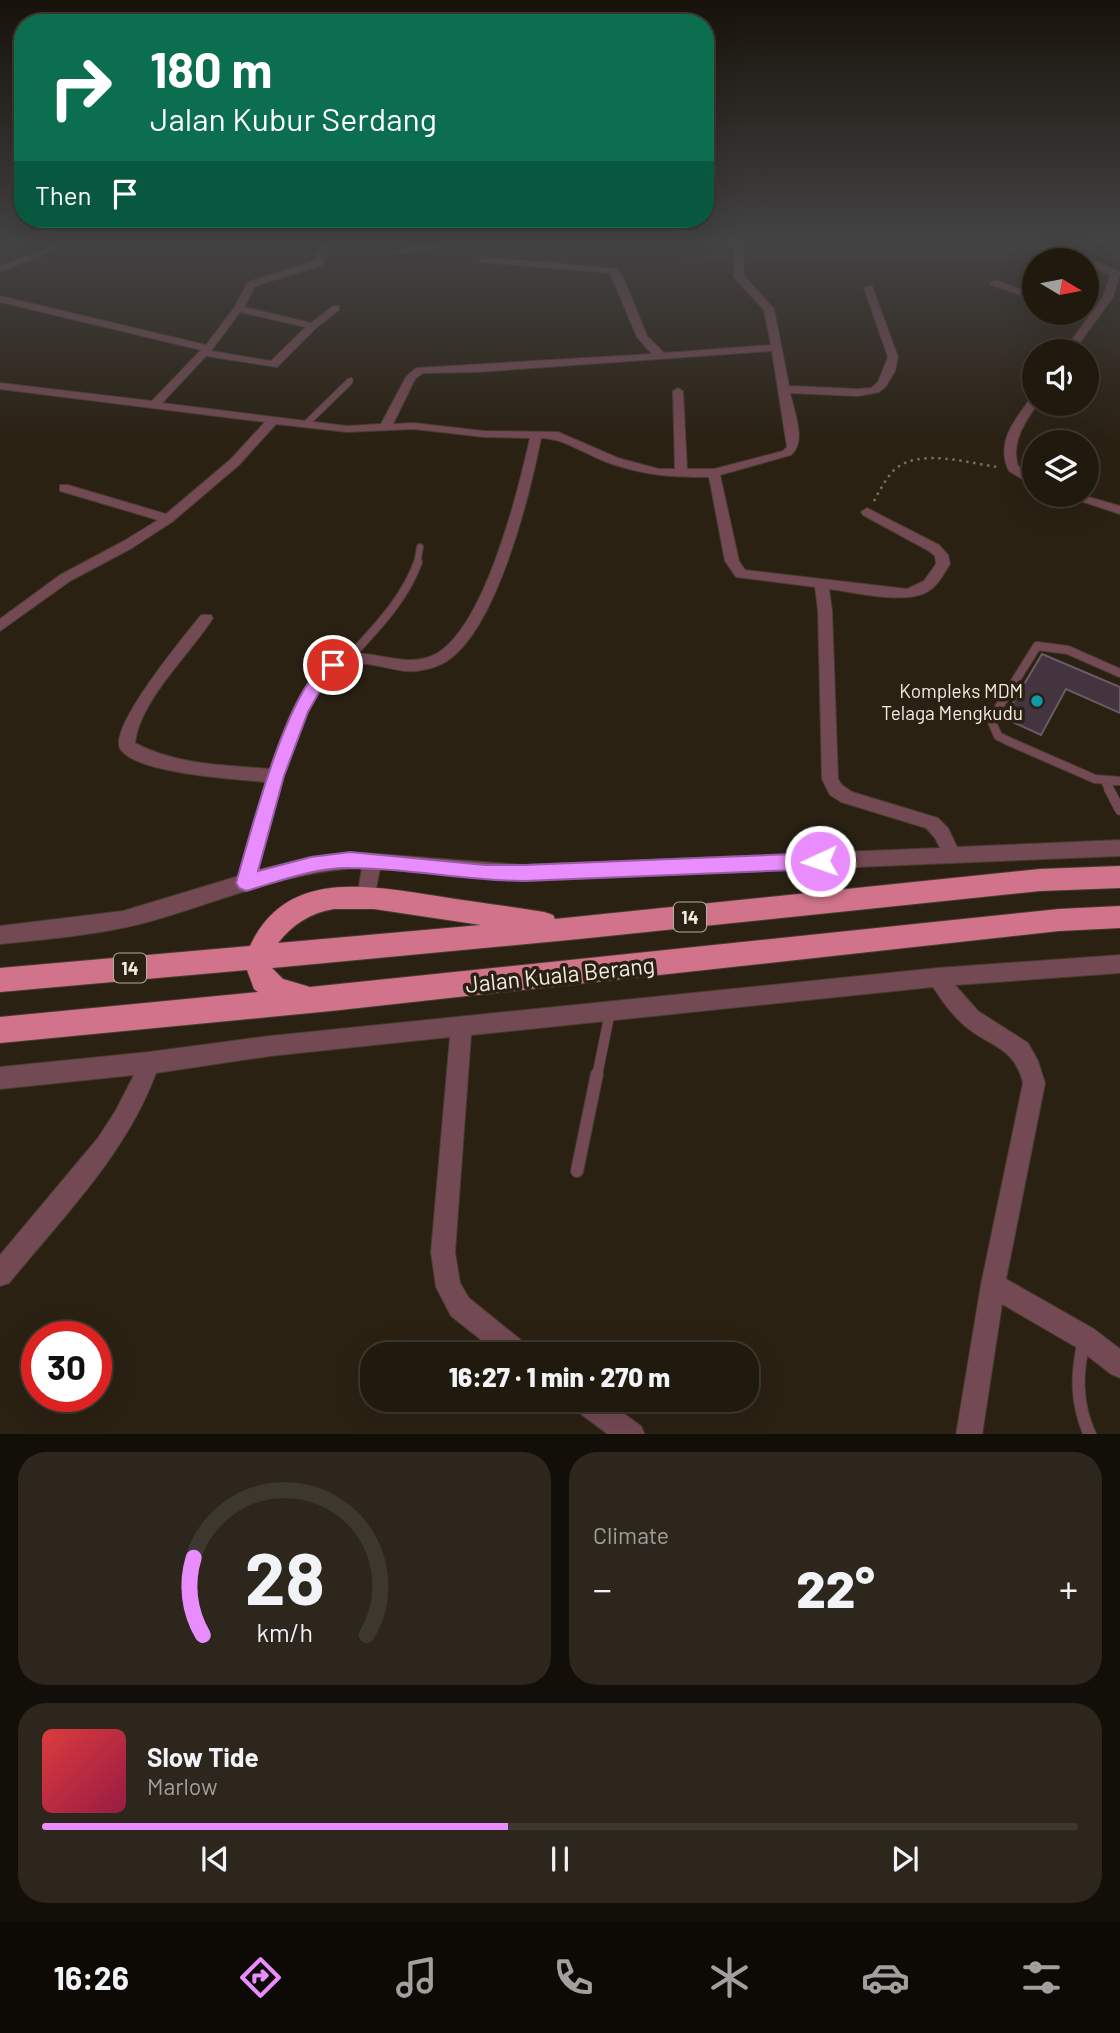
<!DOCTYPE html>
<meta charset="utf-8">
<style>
:root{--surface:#20190e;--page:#2d261c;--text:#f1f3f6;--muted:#a2a09e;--line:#3d382e;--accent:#e98dfe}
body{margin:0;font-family:Barlow,sans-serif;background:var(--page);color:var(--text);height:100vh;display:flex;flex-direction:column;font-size:26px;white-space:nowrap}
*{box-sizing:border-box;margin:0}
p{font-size:23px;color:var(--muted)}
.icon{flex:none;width:38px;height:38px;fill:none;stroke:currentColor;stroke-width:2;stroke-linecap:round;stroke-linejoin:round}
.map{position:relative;height:1434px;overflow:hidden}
.drawer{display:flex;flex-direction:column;gap:18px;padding:18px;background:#120e08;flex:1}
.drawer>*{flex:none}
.hud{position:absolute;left:14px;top:14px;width:700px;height:214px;border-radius:28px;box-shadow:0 7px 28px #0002,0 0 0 2px var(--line);background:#0b6e4f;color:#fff;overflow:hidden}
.needle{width:46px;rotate:100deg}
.controls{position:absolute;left:1022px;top:248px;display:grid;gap:14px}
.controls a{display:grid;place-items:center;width:77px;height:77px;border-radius:50%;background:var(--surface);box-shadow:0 7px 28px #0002,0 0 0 2px var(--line);font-size:35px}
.speed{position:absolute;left:21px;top:1321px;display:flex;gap:14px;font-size:35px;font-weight:700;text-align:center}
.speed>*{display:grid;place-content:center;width:91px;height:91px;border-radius:50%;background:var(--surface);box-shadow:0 7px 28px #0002,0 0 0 2px var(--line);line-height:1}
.speed .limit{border:10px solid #d22;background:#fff;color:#111}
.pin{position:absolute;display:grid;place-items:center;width:60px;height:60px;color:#fff;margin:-30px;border:4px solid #fff;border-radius:50%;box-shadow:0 2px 7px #0007}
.me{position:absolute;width:77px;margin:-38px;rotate:267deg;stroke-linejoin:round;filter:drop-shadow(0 0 5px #0008)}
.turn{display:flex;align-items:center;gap:24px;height:147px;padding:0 21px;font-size:32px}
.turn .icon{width:91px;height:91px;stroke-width:2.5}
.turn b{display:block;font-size:49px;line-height:60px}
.then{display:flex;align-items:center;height:66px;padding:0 21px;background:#0003;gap:14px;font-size:26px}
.big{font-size:52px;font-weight:800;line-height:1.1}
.drawer .tile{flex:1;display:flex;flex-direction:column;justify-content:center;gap:10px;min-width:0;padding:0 24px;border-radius:28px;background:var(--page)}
.drawer .dial{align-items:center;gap:0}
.dial svg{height:182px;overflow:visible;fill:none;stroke:var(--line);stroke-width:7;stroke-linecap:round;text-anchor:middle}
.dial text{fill:var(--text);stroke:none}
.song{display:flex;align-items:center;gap:21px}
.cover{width:84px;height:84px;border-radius:10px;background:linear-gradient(135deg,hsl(0 70% 55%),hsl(340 70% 35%))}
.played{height:7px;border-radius:4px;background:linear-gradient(90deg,var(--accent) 45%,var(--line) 45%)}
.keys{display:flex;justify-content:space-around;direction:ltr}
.heat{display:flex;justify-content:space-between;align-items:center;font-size:38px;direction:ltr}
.drawer .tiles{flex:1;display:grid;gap:18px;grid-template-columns:1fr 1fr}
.tile:last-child{grid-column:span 2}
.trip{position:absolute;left:360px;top:1342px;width:399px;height:70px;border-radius:28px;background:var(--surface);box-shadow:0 7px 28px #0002,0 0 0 2px var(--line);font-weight:800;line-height:70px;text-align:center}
.tabs{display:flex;height:112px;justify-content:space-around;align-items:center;background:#0d0a06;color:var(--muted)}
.tabs .icon{width:49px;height:49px}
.tabs .on{color:var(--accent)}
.tabs b{font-size:32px;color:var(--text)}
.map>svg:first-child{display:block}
.building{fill:#44343f;stroke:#6c5b67;stroke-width:2}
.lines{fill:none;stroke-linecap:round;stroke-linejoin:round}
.service-far4-casing{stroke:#463d30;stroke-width:5}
.service-far3-casing{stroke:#463d30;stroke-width:8}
.service-far2-casing{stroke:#463d30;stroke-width:10}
.service-far1-casing{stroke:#463d30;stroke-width:11}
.service-casing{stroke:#463d30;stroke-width:14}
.minor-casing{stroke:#463d30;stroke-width:2}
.trunk-casing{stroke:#463d30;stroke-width:2}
.path{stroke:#766e62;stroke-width:2.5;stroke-dasharray:2.5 4.5;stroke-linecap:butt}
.service-far4{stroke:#734953;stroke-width:4.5}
.service-far3{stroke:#734953;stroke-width:6}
.service-far2{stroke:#734953;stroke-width:8}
.service-far1{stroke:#734953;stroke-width:10}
.service{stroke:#734953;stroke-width:12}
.minor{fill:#734953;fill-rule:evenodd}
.trunk{fill:#d1748b;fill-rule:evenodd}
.route{fill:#e98dfe;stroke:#975ca5;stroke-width:2}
.culture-dot{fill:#0f9aa8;stroke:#2a2113;stroke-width:2.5}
.labels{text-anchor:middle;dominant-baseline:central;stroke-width:7;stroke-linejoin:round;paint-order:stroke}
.shield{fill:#2a2113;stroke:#b5aea4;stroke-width:2}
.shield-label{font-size:18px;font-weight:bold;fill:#f1ebe2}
.poi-label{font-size:19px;fill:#f1ebe2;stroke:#2a2113;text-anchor:end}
.near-street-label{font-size:23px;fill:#f1ebe2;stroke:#2a2113}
</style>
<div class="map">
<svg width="1120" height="1435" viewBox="0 0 1120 1435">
<rect width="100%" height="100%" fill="#2a2113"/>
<path class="building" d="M1042 654 1120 687V713L1066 689 1041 735 1004 718Z"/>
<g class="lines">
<defs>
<path id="service-far4" d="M347 384 351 380"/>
<path id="service-far3" d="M306 424 349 382
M417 564 420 547"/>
<path id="service-far2" d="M348 659C375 629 404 601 418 562
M1120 673 1068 650 1037 646 991 720 998 736 1008 741 1095 779 1120 781
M1105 781 1110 791"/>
<path id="service-far1" d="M1109 789 1120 810
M597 1076 610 1012"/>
<path id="service" d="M577 1171 597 1074
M1084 1341C1076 1374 1076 1404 1090 1435"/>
<path id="minor" d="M324 240H332L322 265 255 286 244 307 311 323 333 306H339V310L316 328 277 367 206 356 162 403 347 426 381 424 406 377 416 368 652 354 637 337 610 273 480 262 479 260 483 257 616 269 623 277 647 336 664 353 771 345 764 310 734 277 735 254 729 240H737L743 254 744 276 774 309 789 386 858 389 871 388 878 382 888 357 864 288 872 286 898 357 895 371 886 386 879 392 858 396 790 393C794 411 807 442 791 455L720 475 739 561 745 570 907 589 924 581 936 564 935 556 929 551 863 515 861 512 867 508 939 545 948 555 950 564C944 573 939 584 930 590 909 606 855 592 829 589L832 611 838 779 842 785 852 792 938 818 948 828 957 847 1120 840V856L524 881 380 869 373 903 366 905 359 903 357 897 362 868C284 871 218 903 144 923 97 935 48 939 0 944V926L123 911 239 876 266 782C236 779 139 774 121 750 105 730 187 633 201 615H211L213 618C190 654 140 700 135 743 176 765 224 765 270 769 281 737 302 671 337 657 350 652 365 653 379 656 398 659 417 664 436 654 485 626 518 492 530 438L484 437 414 429 347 432 276 424 239 465 172 522 132 548 70 581 0 631V619L60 575 122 542 158 520 60 491V485H68L166 514 231 459 265 422 0 389V383L152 401 201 350 0 302V296L206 345 234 308 248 282 315 261ZM240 312 306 327 271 361 211 351ZM772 351 787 447 783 451 714 469H687L683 391 678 388 673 391 675 469H659L618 458 558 432 484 431 414 423 393 424 415 379 423 373 477 372ZM541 438C567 439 587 456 612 464 649 476 671 477 709 477L725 561 736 577 815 587 818 611 822 779 830 795 841 802 926 828 935 838 940 848 524 865 363 853 311 857 258 870C271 821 296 698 339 669 363 653 396 677 422 670 430 669 441 665 447 661 497 629 530 494 541 438Z
M444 240H455L434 249 397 253 393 250Z
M1027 240H1037L1055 249 1090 259 1120 272 1113 297 1073 352H1063L1103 297 1110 275 1087 264V261C1066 261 1043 253 1027 240Z
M52 246 59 248 0 272V266Z
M995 280 1034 294V300L992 285 990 283Z
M1034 398V404H1037C1024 424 1011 442 1018 466L1034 477V486L1009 471C995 443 1015 420 1030 399Z
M1062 495H1082L1120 506V514Z
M1120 955V973L955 985 978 1011 1028 1043 1038 1061 1045 1083 1006 1279 1094 1329 1120 1349V1378L1111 1374 1076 1347 1002 1304 982 1435H956L981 1285 1023 1083C1014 1046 991 1048 965 1026 952 1015 942 1001 933 987L471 1035 455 1252 460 1283 469 1298 527 1345 531 1354H499L451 1316 436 1287 431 1252 450 1037 270 1056 156 1073C126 1154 63 1217 9 1283L0 1286V1255L98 1138 116 1110 134 1075 0 1089V1067L149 1052 270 1036 938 968Z
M570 1400H605L641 1426 645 1435H609L574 1409Z"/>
<path id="trunk" d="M1120 866V888L1040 891 579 939 272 968 283 979 310 987 1059 909 1120 906V928L1059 931 331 1011 0 1043V1017L258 992 254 989 247 970 0 992V968L250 946C286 868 368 886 437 896 472 902 508 906 544 912L553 915 555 919 1040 869ZM334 909H374L481 925 278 943C293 924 310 913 334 909Z"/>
</defs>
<use href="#service-far4" class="service-far4-casing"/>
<use href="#service-far3" class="service-far3-casing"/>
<use href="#service-far2" class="service-far2-casing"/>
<use href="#service-far1" class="service-far1-casing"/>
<use href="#service" class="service-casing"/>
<use href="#minor" class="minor-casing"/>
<use href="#trunk" class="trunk-casing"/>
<path class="path" d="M874 501C880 490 886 478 895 469 921 448 968 463 997 467"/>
<use href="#service-far4" class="service-far4"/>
<use href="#service-far3" class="service-far3"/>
<use href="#service-far2" class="service-far2"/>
<use href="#service-far1" class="service-far1"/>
<use href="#service" class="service"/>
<use href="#minor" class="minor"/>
<use href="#trunk" class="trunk"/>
</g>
<linearGradient id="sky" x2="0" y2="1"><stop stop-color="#17120a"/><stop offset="0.55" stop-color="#444344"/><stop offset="1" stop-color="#444344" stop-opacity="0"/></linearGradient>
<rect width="1120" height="440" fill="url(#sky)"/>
<path class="route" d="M333 660 341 665 326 680 308 712 284 776 258 871 311 857 350 852 485 865H524L820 853 827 855 829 861 827 867 820 869 524 881C466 881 409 868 351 868 316 867 280 881 246 891L239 888 236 883C249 839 290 673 333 660Z"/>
<circle class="culture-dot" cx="1037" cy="701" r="7"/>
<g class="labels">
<g class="shield">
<rect x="674" y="902.5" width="32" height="29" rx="5"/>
<rect x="114" y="953.5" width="32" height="29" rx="5"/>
</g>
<g class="shield-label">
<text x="690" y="917">14</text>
<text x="130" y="968">14</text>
</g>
<g class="poi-label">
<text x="1023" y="690">Kompleks MDM<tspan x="1023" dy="22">Telaga Mengkudu</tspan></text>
</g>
<g class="near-street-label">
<text transform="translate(560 974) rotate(-6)">Jalan Kuala Berang</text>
</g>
</g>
</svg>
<div class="controls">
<a><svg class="needle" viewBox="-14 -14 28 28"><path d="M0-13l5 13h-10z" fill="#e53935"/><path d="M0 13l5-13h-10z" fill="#a2a09e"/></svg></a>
<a><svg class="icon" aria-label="sound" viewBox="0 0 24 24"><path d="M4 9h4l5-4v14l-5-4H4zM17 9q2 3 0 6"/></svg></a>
<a><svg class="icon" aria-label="layers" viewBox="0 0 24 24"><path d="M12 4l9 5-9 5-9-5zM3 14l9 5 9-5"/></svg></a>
</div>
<div class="speed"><div class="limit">30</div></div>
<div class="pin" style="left:333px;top:665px;background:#d93025"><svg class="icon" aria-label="arrive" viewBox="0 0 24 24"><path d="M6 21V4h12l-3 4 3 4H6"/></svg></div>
<svg class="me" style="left:820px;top:861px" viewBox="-20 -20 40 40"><circle r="17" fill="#e98dfe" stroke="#fff" stroke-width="3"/><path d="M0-11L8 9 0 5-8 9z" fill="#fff"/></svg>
<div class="trip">16:27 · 1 min · 270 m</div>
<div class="hud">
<div class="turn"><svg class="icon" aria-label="right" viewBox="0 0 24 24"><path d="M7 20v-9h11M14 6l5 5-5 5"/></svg><div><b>180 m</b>Jalan Kubur Serdang</div></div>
<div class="then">Then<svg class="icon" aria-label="arrive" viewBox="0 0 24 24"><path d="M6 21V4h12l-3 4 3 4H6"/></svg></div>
</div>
</div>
<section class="drawer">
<div class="tiles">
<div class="tile dial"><svg viewBox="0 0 100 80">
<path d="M14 69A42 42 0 1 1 86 69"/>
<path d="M14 69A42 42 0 0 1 10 35" stroke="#e98dfe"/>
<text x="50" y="56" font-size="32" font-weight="700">28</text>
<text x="50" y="72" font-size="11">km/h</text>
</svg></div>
<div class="tile"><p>Climate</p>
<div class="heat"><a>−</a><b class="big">22°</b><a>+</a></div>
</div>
<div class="tile">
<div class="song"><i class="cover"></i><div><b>Slow Tide</b><p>Marlow</p></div></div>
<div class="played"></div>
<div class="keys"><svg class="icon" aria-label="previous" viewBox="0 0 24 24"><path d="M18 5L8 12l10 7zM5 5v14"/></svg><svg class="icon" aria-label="pause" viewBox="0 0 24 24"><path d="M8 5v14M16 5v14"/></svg><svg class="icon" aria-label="next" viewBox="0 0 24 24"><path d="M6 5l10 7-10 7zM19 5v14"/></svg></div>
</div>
</div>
</section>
<nav class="tabs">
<b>16:26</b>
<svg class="icon on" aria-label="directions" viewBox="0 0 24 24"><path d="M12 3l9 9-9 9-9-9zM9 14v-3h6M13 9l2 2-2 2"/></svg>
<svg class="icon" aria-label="music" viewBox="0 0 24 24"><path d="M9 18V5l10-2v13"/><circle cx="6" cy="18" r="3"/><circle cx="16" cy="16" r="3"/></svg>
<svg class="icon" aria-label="phone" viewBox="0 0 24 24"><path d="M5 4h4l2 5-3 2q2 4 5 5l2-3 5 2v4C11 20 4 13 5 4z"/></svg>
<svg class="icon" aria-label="climate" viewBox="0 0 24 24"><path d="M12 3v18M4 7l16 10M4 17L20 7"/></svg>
<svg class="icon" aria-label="car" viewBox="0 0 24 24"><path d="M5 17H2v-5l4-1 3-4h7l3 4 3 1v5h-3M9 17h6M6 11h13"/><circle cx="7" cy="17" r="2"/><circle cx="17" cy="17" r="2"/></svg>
<svg class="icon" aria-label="filters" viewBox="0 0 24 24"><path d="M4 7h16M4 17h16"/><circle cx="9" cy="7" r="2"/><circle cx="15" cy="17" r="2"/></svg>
</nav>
